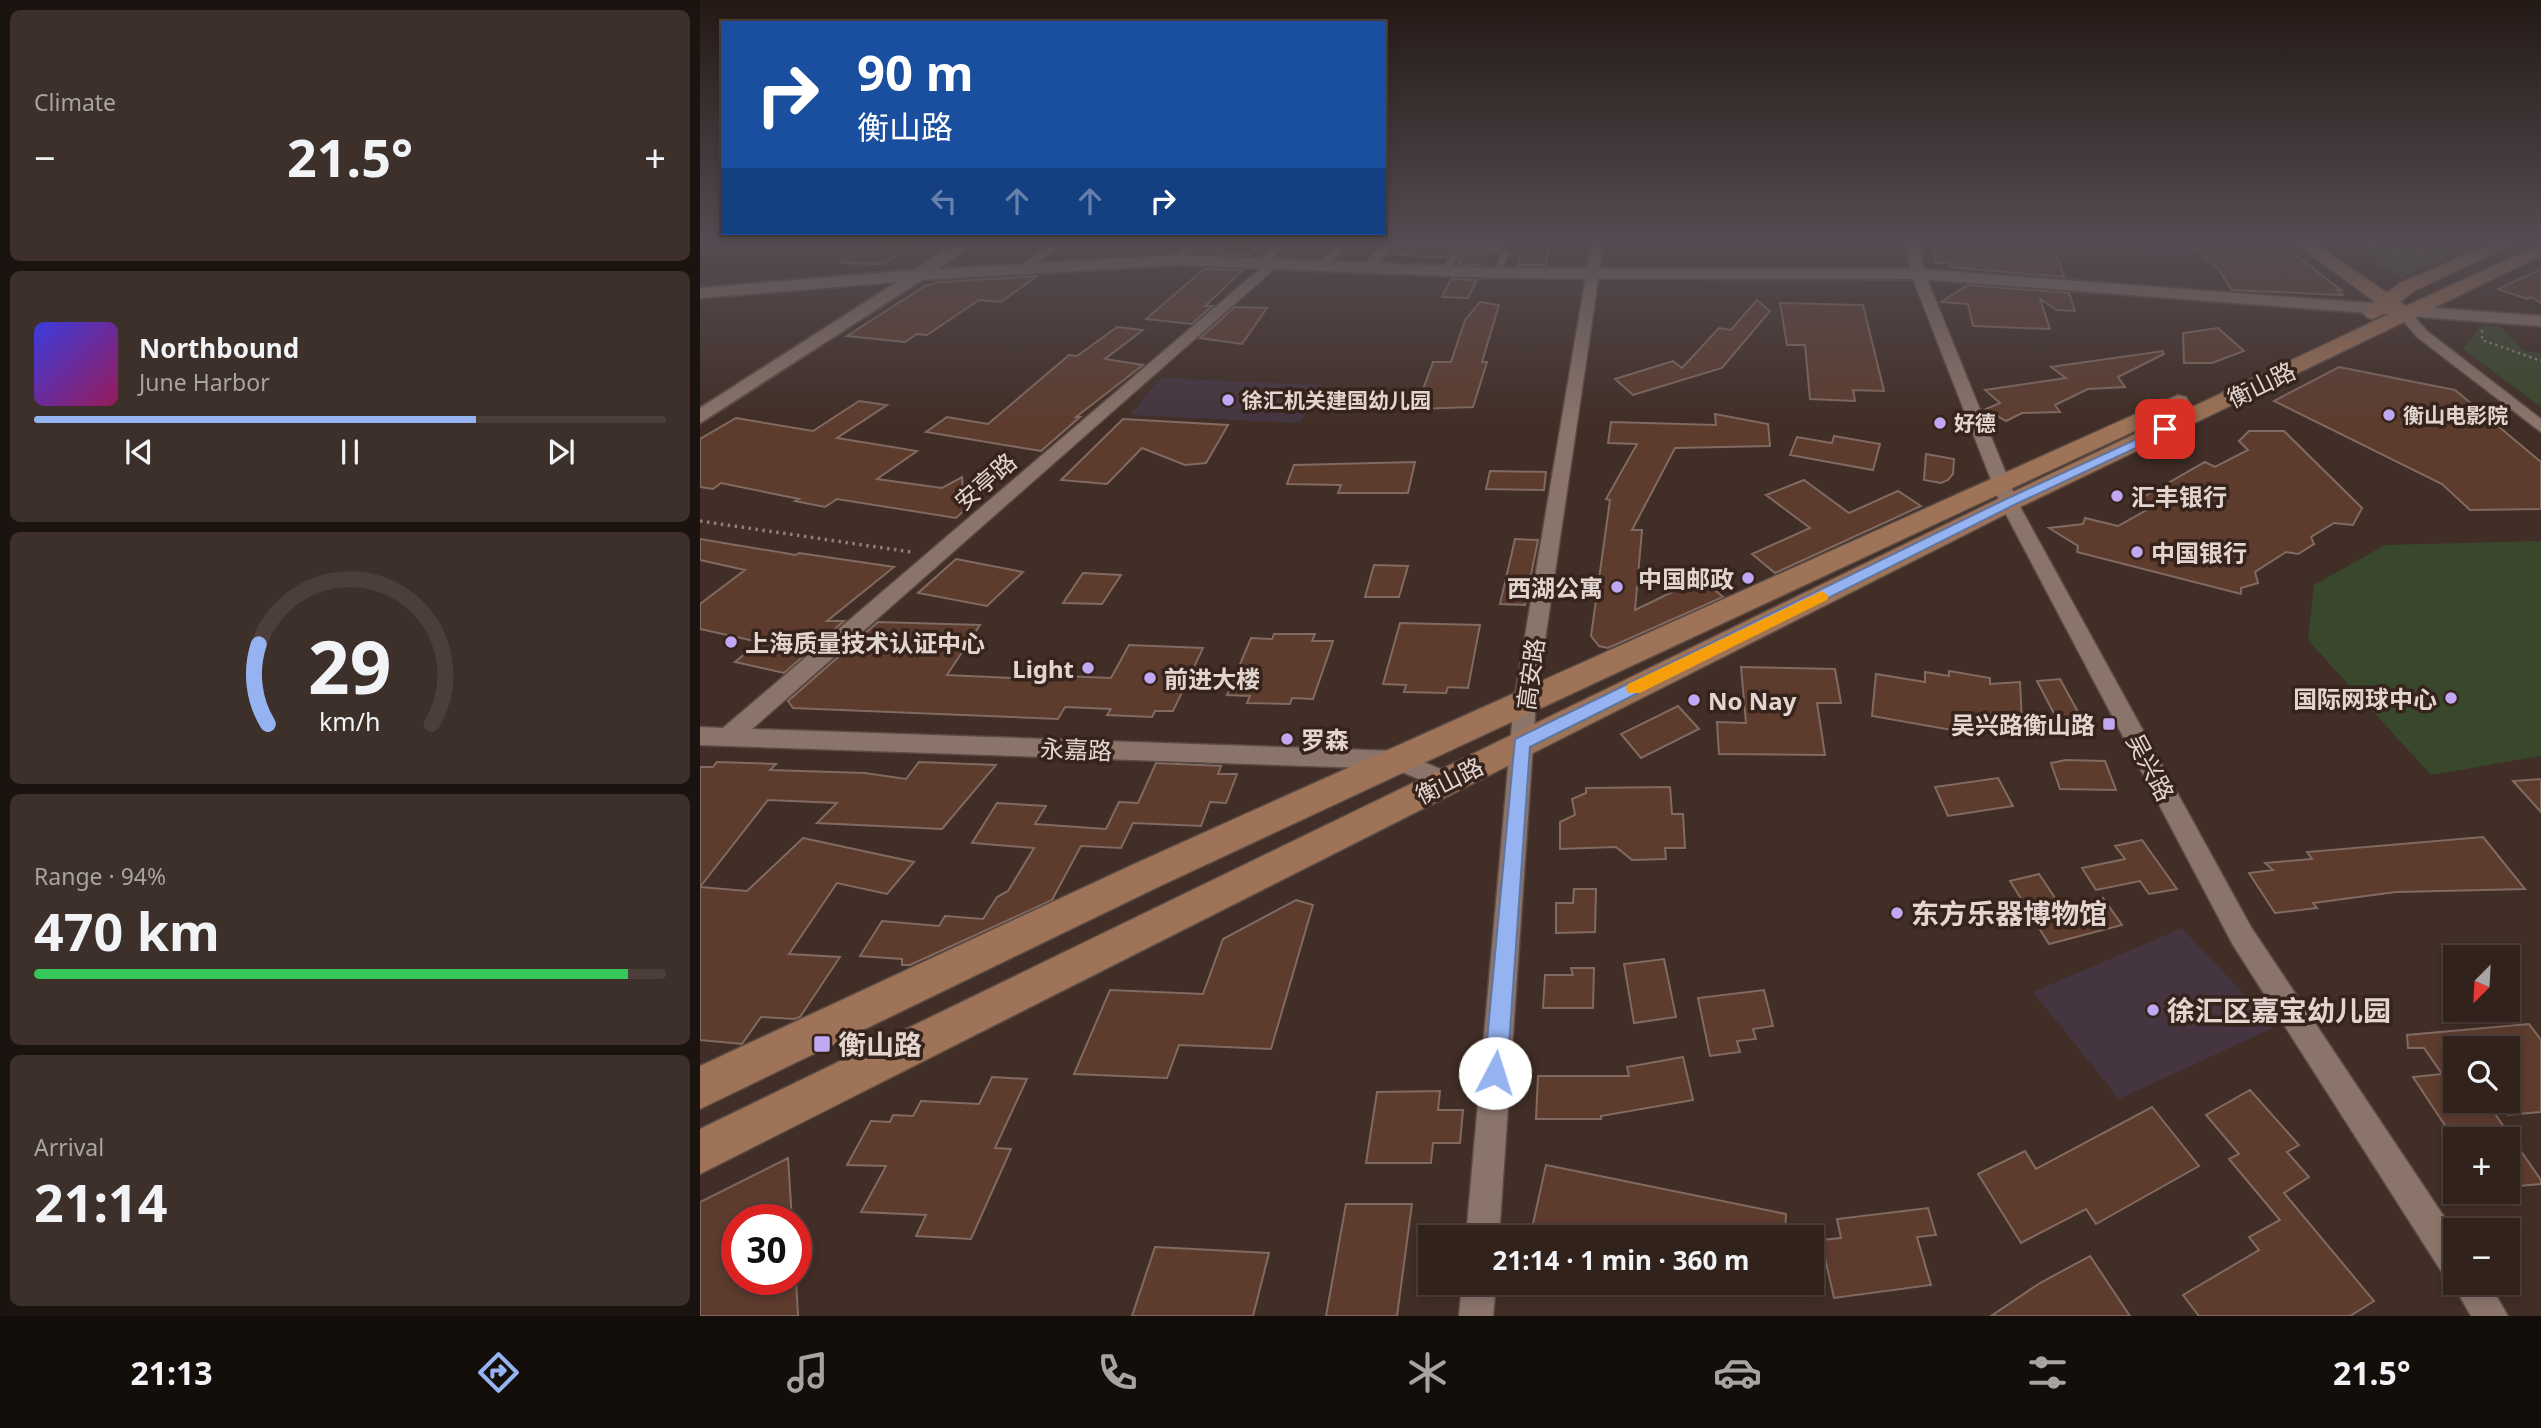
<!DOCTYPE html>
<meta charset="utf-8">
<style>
:root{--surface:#31221c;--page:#3d2f29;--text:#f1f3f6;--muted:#a8a4a3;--line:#4c3f3b;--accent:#95b2f1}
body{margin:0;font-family:"Noto Sans","Noto Sans SC",sans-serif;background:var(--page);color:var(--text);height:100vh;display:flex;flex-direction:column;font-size:26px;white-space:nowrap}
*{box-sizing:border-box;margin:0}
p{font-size:23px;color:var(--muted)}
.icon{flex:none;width:38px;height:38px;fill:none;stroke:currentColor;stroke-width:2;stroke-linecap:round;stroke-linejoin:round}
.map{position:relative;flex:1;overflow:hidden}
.sheet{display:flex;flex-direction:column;gap:10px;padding:10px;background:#1b130f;width:700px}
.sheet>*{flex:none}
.banner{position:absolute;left:21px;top:21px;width:665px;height:214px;border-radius:0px;box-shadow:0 4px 10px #0003,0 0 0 2px var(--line);background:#1a4fa0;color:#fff;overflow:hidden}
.needle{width:46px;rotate:204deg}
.fabs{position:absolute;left:1743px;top:945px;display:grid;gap:14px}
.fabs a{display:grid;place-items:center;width:77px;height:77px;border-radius:0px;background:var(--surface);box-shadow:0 4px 10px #0003,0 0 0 2px var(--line);font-size:35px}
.speed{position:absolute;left:21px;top:1204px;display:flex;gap:14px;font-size:35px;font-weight:700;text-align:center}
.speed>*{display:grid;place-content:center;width:91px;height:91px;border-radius:50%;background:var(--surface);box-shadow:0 4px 10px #0003,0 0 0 2px var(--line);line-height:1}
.speed .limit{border:10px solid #d22;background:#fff;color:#111}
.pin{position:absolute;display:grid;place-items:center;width:60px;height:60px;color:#fff;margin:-30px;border-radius:14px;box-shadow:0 4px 10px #0006}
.me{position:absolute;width:77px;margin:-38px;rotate:5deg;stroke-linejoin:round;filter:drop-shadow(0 0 5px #0008)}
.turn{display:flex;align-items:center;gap:24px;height:147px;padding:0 21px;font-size:32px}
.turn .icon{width:91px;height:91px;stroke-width:2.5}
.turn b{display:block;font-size:49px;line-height:60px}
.lanes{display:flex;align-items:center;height:66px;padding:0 21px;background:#0003;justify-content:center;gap:35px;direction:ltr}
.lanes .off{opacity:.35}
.big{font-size:52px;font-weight:700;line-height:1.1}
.sheet .card{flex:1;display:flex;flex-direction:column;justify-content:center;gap:10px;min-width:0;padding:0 24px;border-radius:10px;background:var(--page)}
.sheet .dial{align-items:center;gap:0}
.dial svg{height:182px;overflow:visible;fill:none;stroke:var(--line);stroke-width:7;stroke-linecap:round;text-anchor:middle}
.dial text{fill:var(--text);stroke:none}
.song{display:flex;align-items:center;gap:21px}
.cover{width:84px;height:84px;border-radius:10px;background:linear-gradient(135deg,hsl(240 70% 55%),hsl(330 70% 35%))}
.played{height:7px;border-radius:4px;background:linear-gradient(90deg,var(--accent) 70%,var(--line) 70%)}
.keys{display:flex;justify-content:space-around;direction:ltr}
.heat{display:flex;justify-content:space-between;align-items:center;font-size:38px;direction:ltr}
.charge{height:10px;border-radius:5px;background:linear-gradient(90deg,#34c759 94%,var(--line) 0)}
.trip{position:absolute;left:718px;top:1225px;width:406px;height:70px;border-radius:0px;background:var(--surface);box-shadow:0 4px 10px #0003,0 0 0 2px var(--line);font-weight:700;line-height:70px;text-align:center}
.tabs{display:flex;height:112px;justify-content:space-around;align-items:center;background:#140e0b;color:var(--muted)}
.tabs .icon{width:49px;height:49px}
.tabs .on{color:var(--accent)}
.tabs b{font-size:32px;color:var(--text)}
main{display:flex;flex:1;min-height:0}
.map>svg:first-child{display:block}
.education{fill:#443541}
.green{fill:#39482c}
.building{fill:#5d3c2e;stroke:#806a61;stroke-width:2}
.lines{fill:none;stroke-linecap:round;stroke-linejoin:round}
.service-casing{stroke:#5b4b44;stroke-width:10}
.minor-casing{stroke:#5b4b44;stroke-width:3}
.tertiary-casing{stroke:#5b4b44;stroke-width:4}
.secondary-casing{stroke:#5b4b44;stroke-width:3}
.path-far1{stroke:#8f7f78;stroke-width:2.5;stroke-dasharray:2.5 3.5;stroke-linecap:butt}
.path{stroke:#8f7f78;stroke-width:3.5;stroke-dasharray:2.5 4.5;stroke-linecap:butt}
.service{stroke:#8b756b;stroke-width:7}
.minor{fill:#8b756b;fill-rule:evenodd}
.tertiary{fill:#8b756b;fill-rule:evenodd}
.secondary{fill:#9e7357;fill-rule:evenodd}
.route{fill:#95b2f1;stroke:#61749d;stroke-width:2}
.slow{fill:#f59e0b}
.poi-dot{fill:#c1a8f3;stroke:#36241c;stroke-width:2.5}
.labels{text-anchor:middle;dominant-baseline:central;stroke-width:7;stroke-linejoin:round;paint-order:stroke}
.far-poi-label{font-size:21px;font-weight:bold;fill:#e2d5d0;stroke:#36241c;text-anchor:start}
.street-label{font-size:24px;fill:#e2d5d0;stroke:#36241c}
.poi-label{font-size:24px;font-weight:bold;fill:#e2d5d0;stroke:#36241c;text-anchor:start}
.near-poi-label{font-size:28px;font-weight:bold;fill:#e2d5d0;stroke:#36241c;text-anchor:start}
</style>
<main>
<section class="sheet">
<div class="card"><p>Climate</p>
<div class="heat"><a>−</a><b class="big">21.5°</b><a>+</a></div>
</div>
<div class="card">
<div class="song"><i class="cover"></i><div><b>Northbound</b><p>June Harbor</p></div></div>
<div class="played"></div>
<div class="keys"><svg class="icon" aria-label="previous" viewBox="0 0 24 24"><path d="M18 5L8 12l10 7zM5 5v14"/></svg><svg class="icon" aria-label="pause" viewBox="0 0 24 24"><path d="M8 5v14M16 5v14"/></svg><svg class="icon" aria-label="next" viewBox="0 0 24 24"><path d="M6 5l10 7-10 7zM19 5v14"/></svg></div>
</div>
<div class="card dial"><svg viewBox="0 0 100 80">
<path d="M14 69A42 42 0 1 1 86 69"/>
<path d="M14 69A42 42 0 0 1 10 34" stroke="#95b2f1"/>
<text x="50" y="56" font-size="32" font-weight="700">29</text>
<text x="50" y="72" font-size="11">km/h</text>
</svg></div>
<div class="card"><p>Range · 94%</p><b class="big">470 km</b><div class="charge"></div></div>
<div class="card"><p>Arrival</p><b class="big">21:14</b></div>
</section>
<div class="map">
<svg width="1841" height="1316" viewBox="0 0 1841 1316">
<rect width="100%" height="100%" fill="#412e26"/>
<path class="education" d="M1434 240H1589L1601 248 1444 250Z
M461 378H462L623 385 600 423 430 415Z
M1482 928 1575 1027 1419 1099 1333 992Z"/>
<path class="green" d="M1646 240H1791L1699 279Z
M1782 325 1799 326 1824 351 1841 353V407L1763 349Z
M1841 541V756L1731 775 1608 640 1614 585 1685 545Z"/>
<path class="building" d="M176 240H219L184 264 140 263Z
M525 240H561L552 255 515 254Z
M1231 240H1262L1264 244 1332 240 1357 256 1364 277 1249 267 1248 263H1236Z
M1485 240H1576L1641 290H1637L1643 295 1532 290 1519 270Z
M824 242H851L845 265H818Z
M698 246H699L751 250 746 258 691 254Z
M764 251 790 254 784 265 759 264Z
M504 269 543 270 505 306H512L492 324 446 319Z
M1841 269V303L1831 297 1827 299 1798 289Z
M337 276 301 302 279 300 227 335 217 334 205 342 147 336 225 286 240 282Z
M751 279 777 280 768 298 742 297Z
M1268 285 1369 293 1375 311 1357 310 1340 299 1350 329 1273 326 1268 304 1241 302Z
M1057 300 1070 311 1022 368 933 395 915 379 973 361 982 368 1019 328 1031 330Z
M780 302 799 305 782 362H787L773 407 716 409 733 362H751L765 320Z
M1080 303 1163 305 1184 391 1153 390 1155 401 1110 399 1105 345H1087Z
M535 307 567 308 542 344 500 338Z
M417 327 443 330 405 359 443 365 376 417H380L341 451 226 432 247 417 288 424 369 355 377 356Z
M1518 328 1544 351 1512 363H1484L1483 333Z
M1463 351 1464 354 1418 377 1425 387 1388 389 1355 405 1360 412 1322 413 1306 421 1286 409 1300 403 1285 390 1366 378 1351 367Z
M1639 367 1755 390 1841 462V509L1770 510 1742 484 1574 401Z
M159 401 187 405 137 438 217 451 177 479 242 488 262 477 263 490 283 493 256 518 137 499 125 507 95 501 99 499 21 483 13 489 0 487V439L36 418 113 431Z
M1015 414 1068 424 1070 446 975 448 932 530H942L935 610 1001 578 1023 597 908 648 899 646 891 636 910 500 906 499 937 444 908 443 911 422 1016 425Z
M423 419 528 425 506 463 485 465 442 448 407 484 361 480Z
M1549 431H1584L1662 508 1653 525 1634 523 1611 537 1614 544 1598 554 1586 552 1555 572 1558 583 1541 588V594L1377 552 1378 546 1349 528 1383 524 1385 518 1418 526 1452 507 1440 499 1505 462 1515 467 1548 450 1539 441Z
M1134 436 1180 444 1173 470 1090 455 1097 437 1132 443Z
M1226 454 1254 459 1253 474 1248 480 1241 483 1224 480Z
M715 462 708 493H638L641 485 587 484 594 465Z
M790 471 846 472 844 490 786 489Z
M1104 480 1149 513 1198 491 1221 506 1075 573 1052 554 1110 528 1066 495Z
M0 539 96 555 99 553 194 567 127 621H144L84 673 35 662 59 642 0 629V604L45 570 0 560Z
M815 539 838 540 825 605 800 604Z
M256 559 323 572 287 606 218 593Z
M674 565 708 566 699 597H665Z
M383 573 421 575 402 604 363 603Z
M178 622 280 625 247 675 333 679 336 675 411 678 429 645 503 648 473 711H455L452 717 407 715 411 709 365 707 358 719 93 708 88 701Z
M700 623 780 625 768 688 748 687 746 693 704 692 706 685 683 684Z
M574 634H615L612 641H633L613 699 592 698 590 704 547 703 550 696 527 695 551 638 572 639Z
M1041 667 1135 669 1141 703H1117L1125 755 1019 754 1017 722 1046 723Z
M1249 671 1290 678V684L1320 682 1322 723 1303 720V729L1263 732 1172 716 1176 674 1225 682V672L1249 676Z
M1360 679 1384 723 1360 725 1337 681Z
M978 706 999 729 941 758 921 734Z
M1366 760 1405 761 1416 790 1360 789 1351 763Z
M17 762 76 764 70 770 165 773 206 779 219 762 296 765 242 829 117 823 137 803 68 800 0 887V767H13Z
M456 763 521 766 518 774H537L526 803 510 802 501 826 433 823 421 848 381 846 352 900 210 965H202V959L160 956 182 921 239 926 245 916 283 919 297 897 308 891 334 848 272 843 297 803 346 806 335 824 406 829 419 802 438 803Z
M1298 778 1313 806 1248 816 1235 787Z
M1841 779V812L1813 781Z
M970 787 972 814H983L985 848H965L966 859 932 860 916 847 860 849V822L875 815 872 799 886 793V788Z
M1783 837 1825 889 1696 892 1613 903 1617 908 1575 913 1549 873 1573 870 1565 863 1612 859 1607 852Z
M103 838 214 862 187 894 137 883 89 954 140 957 100 1017 94 1019 61 1017 42 1044 0 1040V887L47 891Z
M1442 840 1477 889 1449 894 1440 881 1396 890 1382 868 1425 859 1415 846Z
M1339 874 1362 908 1403 898 1422 925 1349 944 1310 881Z
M874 889H896L895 932 856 933V903H873Z
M596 900 613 905 571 1049 479 1045 467 1078 374 1074 410 990 503 994 523 939Z
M964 959 976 1017 934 1023 924 964Z
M871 968H894L893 1008H843L845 975H873Z
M1064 990 1073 1026 1053 1029 1056 1039 1037 1041 1040 1052 1010 1056 998 998Z
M1829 1024 1841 1040V1112L1808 1115V1048H1755V1101H1786L1841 1180V1184L1808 1187V1139H1754L1713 1077 1742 1074 1724 1048H1708L1707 1035Z
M983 1057 993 1100 901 1116V1119H836L838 1076H929L927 1067Z
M292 1077 327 1079 295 1148 311 1149 271 1239 216 1236 226 1215 161 1212 186 1166 147 1165 171 1121 190 1122 193 1115 213 1116 221 1101 279 1104Z
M1550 1090 1599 1145 1587 1152 1609 1177 1584 1193 1674 1301 1650 1316H1499L1483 1295 1559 1250 1549 1237 1580 1220 1529 1159 1539 1154 1506 1115Z
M740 1091 738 1110H763L760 1143H733L731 1163H666L677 1092Z
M1452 1107 1499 1166 1396 1224 1386 1209 1321 1243 1278 1174 1325 1151 1336 1169Z
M88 1158 92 1220H37V1279H96L98 1316H0V1202Z
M846 1165 1086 1214 1085 1237H830Z
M646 1204H712L697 1316H626Z
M1228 1208 1236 1235 1217 1237 1231 1285 1134 1298 1121 1240 1141 1238 1137 1219Z
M455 1247 569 1253 553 1316H432Z
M1390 1256 1430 1316H1291L1340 1283Z"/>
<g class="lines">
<defs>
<path id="service" d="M700 240 797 248
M477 260 501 240
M560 263 588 240
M622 266 648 240
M324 268 362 240
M745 271 761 245
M797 273 805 255 797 248 800 240"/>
<path id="minor" d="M687 240H699L674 270H664V264Z
M892 240H904L836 701 799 1237H766L814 701Z
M1206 240H1218L1225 274 1318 503 1551 927 1755 1233V1283H1789L1808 1316H1771L1752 1283 1754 1278 1743 1274 1533 945 1300 503 1211 274Z
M569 261 580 264 52 729 697 751 755 775 759 782 755 789 747 791 695 769 0 745V727L23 728Z
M1698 309H1708L1727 331 1841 419V432L1717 337 1696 312Z
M762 1283H796L793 1316H759Z"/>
<path id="tertiary" d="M262 240H280L238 269 477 255 797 268 1218 269 1841 316V326L1218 279 797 278 477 265 222 280 0 423V408L197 282 0 298V288L214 270Z"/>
<path id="secondary" d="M1591 240H1610L1687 293 1700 283 1800 240H1823L1714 291 1700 302 1706 306 1841 244V256L1318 508 0 1174V1129L1300 498 1691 313 1688 311 1673 319 1666 317 1663 313 1675 302Z
M1478 395 1486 397 1489 402 1486 407 458 887 0 1109V1066L432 865Z"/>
</defs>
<use href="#service" class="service-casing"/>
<use href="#minor" class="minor-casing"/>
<use href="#tertiary" class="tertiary-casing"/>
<use href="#secondary" class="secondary-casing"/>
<path class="path-far1" d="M1660 240C1682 254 1712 263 1735 248L1729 240
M1782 330V340L1841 361"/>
<path class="path" d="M0 521 211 552"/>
<use href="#service" class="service"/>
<use href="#minor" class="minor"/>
<use href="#tertiary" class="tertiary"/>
<use href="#secondary" class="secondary"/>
</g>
<linearGradient id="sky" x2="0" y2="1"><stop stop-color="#241915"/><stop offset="0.57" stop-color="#544c52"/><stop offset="1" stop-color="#544c52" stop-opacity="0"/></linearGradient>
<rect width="1841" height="424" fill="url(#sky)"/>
<path class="route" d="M1465 426 1472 429 1470 432 1314 505 830 747 807 1073 803 1081 795 1084 787 1081 784 1073 815 739 1304 500Z"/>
<path class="slow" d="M1122 591 1129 596 1127 600 940 693H928L926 688 928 684Z"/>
<g class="poi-dot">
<circle cx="528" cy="400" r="7"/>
<circle cx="1689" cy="415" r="7"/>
<circle cx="1240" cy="423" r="7"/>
<circle cx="1417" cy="496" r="7"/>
<circle cx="1437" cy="552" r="7"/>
<circle cx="1048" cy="578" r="7"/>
<circle cx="917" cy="587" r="7"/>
<circle cx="31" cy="642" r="7"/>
<circle cx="388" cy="668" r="7"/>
<circle cx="450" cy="678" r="7"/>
<circle cx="1751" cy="698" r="7"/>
<circle cx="994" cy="700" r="7"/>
<rect x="1402" y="717" width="14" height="14" rx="3.5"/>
<circle cx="587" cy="739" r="7"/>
<circle cx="1197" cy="913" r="7"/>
<circle cx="1453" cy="1010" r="7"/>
<rect x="113" y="1035" width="18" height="18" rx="3.5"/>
</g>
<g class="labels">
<g class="far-poi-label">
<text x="542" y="400">徐汇机关建国幼儿园</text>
<text x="1703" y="415">衡山电影院</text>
<text x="1254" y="423">好德</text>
</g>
<g class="street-label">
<text transform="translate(1561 384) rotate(-26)">衡山路</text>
<text transform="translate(285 481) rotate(-41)">安亭路</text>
<text transform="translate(830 674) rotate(-82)">高安路</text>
<text transform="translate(376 749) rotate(2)">永嘉路</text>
<text transform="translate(1451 767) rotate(62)">吴兴路</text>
<text transform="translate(749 780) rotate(-27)">衡山路</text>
</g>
<g class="poi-label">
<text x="1431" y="496">汇丰银行</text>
<text x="1451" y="552">中国银行</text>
<text x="1034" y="578" text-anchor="end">中国邮政</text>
<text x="903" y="587" text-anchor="end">西湖公寓</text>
<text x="45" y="642">上海质量技术认证中心</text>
<text x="374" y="668" text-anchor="end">Light</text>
<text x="464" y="678">前进大楼</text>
<text x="1737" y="698" text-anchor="end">国际网球中心</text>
<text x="1008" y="700">No Nay</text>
<text x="1395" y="724" text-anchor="end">吴兴路衡山路</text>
<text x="601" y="739">罗森</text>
</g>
<g class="near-poi-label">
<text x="1211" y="913">东方乐器博物馆</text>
<text x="1467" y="1010">徐汇区嘉宝幼儿园</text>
<text x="138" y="1044">衡山路</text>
</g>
</g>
</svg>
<div class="fabs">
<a><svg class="needle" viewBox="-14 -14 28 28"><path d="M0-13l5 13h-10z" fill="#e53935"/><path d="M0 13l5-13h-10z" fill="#a8a4a3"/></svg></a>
<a><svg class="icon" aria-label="search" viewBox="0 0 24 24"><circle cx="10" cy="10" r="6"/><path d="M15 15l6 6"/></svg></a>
<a>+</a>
<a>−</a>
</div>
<div class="speed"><div class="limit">30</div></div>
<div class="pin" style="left:1465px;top:429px;background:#d93025"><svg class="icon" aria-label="arrive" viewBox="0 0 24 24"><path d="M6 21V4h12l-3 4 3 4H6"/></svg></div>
<svg class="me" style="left:795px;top:1073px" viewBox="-20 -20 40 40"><circle r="19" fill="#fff"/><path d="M0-13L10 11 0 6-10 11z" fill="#95b2f1"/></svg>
<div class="trip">21:14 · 1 min · 360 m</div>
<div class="banner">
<div class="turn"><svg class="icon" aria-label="right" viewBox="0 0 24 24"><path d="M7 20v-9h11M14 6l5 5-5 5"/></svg><div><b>90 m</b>衡山路</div></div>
<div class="lanes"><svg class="icon off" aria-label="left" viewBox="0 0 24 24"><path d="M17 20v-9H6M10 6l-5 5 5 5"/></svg><svg class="icon off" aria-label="ahead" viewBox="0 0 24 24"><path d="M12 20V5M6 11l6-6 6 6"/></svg><svg class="icon off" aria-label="ahead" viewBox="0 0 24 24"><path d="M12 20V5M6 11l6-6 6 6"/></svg><svg class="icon" aria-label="right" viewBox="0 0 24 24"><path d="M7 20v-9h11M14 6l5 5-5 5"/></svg></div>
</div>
</div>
</main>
<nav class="tabs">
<b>21:13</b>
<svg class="icon on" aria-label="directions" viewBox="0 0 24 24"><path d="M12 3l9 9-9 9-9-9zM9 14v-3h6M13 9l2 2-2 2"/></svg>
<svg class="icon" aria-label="music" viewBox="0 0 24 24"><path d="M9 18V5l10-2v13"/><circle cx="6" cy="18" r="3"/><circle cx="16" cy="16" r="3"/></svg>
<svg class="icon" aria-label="phone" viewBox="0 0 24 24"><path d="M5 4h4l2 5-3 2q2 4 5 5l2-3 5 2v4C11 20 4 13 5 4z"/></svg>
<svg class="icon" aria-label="climate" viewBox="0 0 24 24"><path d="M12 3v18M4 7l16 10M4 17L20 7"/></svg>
<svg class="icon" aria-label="car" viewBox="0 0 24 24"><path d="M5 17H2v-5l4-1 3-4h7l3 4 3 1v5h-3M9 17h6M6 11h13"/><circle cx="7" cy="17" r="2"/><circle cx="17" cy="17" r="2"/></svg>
<svg class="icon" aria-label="filters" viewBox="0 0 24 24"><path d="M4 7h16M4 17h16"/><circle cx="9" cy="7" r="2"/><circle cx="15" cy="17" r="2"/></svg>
<b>21.5°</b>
</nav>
